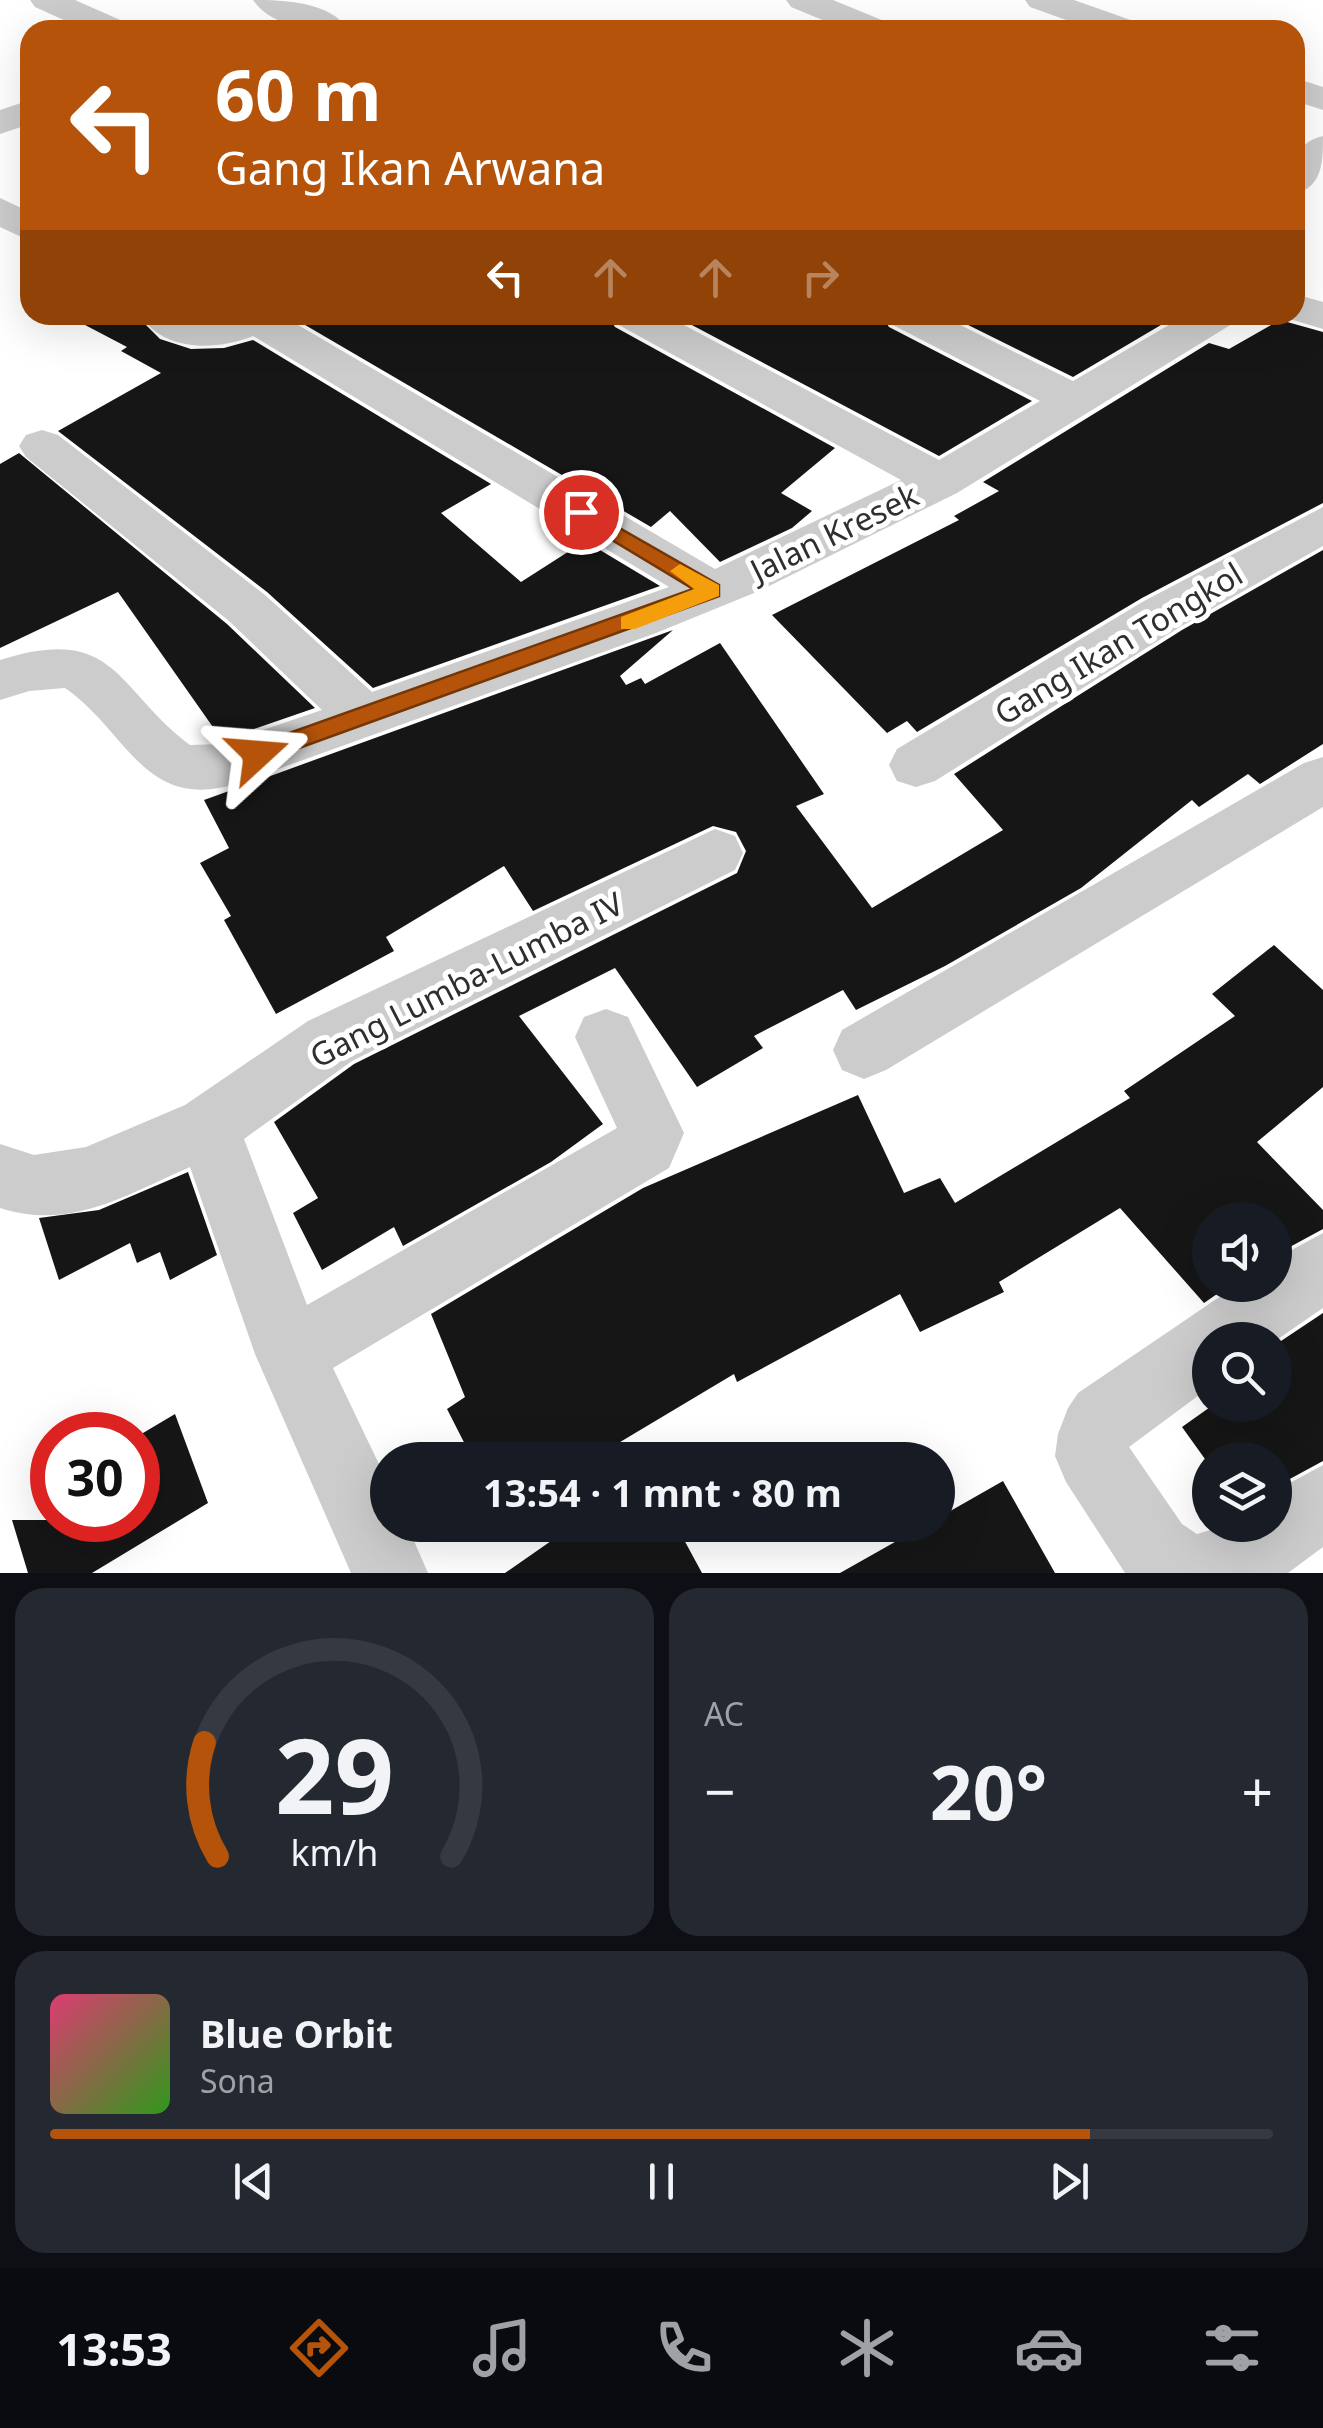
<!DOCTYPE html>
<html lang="id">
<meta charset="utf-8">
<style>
:root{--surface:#171b24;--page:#242831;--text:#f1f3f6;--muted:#9ea1a6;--line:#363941;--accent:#b45309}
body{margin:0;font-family:"Noto Sans",sans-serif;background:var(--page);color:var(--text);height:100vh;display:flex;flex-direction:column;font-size:38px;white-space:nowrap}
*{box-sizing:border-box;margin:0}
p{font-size:32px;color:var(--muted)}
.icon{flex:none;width:55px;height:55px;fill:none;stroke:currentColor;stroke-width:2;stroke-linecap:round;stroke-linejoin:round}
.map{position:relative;height:1573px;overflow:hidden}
.panel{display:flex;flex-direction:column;gap:15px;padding:15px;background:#0d0f14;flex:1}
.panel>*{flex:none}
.top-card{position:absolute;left:20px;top:20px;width:1285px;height:305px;border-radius:30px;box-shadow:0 10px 40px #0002;background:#b45309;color:#fff;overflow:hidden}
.buttons{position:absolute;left:1192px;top:1202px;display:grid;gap:20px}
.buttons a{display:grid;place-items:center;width:100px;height:100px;border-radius:50%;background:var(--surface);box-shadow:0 10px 40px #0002;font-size:50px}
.speed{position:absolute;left:30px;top:1412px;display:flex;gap:20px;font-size:50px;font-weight:700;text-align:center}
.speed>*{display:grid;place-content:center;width:130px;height:130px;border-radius:50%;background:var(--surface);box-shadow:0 10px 40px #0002;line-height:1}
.speed .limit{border:15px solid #d22;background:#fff;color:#111}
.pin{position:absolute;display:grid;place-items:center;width:85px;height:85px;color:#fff;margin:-42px;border:5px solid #fff;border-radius:50%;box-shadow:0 2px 10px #0007}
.me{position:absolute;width:110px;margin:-55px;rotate:71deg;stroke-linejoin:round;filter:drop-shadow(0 0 8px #0008)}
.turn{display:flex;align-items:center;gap:35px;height:210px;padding:0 30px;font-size:45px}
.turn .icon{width:130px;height:130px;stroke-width:2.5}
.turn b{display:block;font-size:70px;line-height:85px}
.lanes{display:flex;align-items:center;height:95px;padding:0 30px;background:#0003;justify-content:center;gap:50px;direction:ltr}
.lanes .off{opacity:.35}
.big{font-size:75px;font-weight:700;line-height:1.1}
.panel .card{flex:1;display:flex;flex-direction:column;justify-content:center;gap:15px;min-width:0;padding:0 35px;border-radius:30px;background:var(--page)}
.panel .dial{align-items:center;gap:0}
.dial svg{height:260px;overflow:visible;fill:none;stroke:var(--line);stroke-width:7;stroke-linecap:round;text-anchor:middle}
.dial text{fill:var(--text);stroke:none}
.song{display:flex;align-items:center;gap:30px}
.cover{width:120px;height:120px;border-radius:15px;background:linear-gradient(135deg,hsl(340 70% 55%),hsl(110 70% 35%))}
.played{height:10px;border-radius:5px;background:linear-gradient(90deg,var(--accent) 85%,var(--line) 85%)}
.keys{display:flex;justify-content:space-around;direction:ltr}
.heat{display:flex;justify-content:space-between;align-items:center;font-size:55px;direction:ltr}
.panel .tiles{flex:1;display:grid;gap:15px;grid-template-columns:1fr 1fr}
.card:last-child{grid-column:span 2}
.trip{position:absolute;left:370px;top:1442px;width:585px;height:100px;border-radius:50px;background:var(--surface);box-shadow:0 10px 40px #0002;font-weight:700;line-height:100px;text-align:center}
.tab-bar{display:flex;height:160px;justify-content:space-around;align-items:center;background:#090b0e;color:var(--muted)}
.tab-bar .icon{width:70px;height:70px}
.tab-bar .active{color:var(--accent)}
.tab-bar b{font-size:45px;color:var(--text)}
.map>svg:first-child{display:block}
.building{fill:#161616}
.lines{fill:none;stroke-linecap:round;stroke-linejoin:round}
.street{fill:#ccc;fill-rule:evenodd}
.route{fill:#b45309;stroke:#753606;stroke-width:2.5}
.slow{fill:#f59e0b}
.labels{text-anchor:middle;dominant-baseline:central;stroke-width:10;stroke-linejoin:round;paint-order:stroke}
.street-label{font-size:32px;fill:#2f2f2f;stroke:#fff}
</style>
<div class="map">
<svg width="1323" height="1573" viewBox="0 0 1323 1573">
<rect width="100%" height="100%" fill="#fff"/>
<path class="building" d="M66 315H136L160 339 191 349 224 348 253 340 491 484 441 513 521 582 585 541 660 586 373 688 267 592 58 431 161 373 121 351 127 347Z
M288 315H607L615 327 835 448 781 493 812 511 792 528 720 562 670 511 651 527Z
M673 315H881L889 327 1032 401 939 456Z
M948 315H1150L1166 322 1073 377Z
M1280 320 1323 332V503L1142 598 917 732 907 721 887 733 772 615 959 520 954 516 999 491 983 482 1209 343 1229 349Z
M19 453 227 624 315 708 222 740 118 592 0 648V464Z
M1323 550V744L1260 784 1248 774 1199 807 1192 800 1081 888 945 966 856 1010 843 990 754 1036 763 1048 697 1087 615 968 519 1016 603 1124 551 1162 403 1246 394 1227 322 1270 293 1213 318 1198 274 1122 354 1064 737 873 746 851 736 832 713 826 533 911 504 866 386 937 394 951 276 1014 224 920 231 916 200 863 229 848 204 800 673 630 620 676 626 685 641 678 645 684 720 643 824 794 796 806 872 908 1003 830 954 774 1182 630Z
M1274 945 1323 990V1087L1257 1142 1323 1210V1229L1275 1255V1220H1210V1285H1230L1204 1303 1120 1208 999 1282 1004 1292 920 1332 900 1294 737 1382 734 1374 590 1460H473L447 1409 465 1397 431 1314 643 1188 858 1095 904 1193 940 1178 955 1203 1130 1098 1124 1091 1235 1016 1212 994Z
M188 1172 217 1255 170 1280 160 1252 137 1263 130 1243 59 1280 39 1218 99 1210Z
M1323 1313V1461L1275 1487V1460H1210V1466L1182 1427 1213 1405H1275V1345Z
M175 1414 208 1503 92 1573H28L12 1520H138V1436Z
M1003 1481 1055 1573H840L925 1525H938V1518Z
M574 1525H676L702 1573H505Z"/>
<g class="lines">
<path class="street" d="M30 0H75L127 23 132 30H86L35 7Z
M253 0C284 0 329 1 349 30 318 30 273 29 253 0Z
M786 0H833L889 23 894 30H847L791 7Z
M1025 0H1074L1139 23 1144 30H1094L1030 7Z
M1295 78 1323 87V110L1295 101Z
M30 100V124L0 134V110Z
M1323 136C1323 162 1323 186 1295 194 1295 167 1292 143 1323 136Z
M0 198 30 212V241L0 227Z
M1295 294 1323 302V329L1280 316 1295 315Z
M140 315H192L210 320 226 315H281L715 569 901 480 617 324 611 315H665L939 460 1040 401 891 324 885 315H940L1073 381 1186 315H1238L1232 324 957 493 759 591 656 633 242 782C144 815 130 733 65 688L29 691 0 700V660C116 623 115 688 190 745L222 744 322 710 229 621 26 457 19 446 26 435 42 430 58 435 265 595 372 692 669 587 253 336C216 351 164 352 140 315Z
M1323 507V546L1180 627 935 781 916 787 897 781 889 765 897 749 1144 601Z
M1323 757V807L886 1070 864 1079 842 1070 833 1050 842 1030 1304 763Z
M715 829 735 836 743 853 735 870 352 1061 244 1139 307 1305 617 1128 575 1037 584 1017 606 1009 628 1017 684 1133 669 1168 333 1368 388 1483V1525H407L428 1573H351L255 1354 190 1167C126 1195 70 1231 0 1208V1144L34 1155 86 1147 185 1105 308 1021Z
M1323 1233V1308L1275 1341 1210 1340V1387L1129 1447 1182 1524 1197 1534 1227 1525H1275V1491L1323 1465V1547L1288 1573H1125L1066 1482 1055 1456 1058 1434 1068 1408 1078 1393 1237 1285H1275V1259Z"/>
</g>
<path class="route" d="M581 506 719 585V596L266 760H250V747L693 589 574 517 571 512Z"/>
<path class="slow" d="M680 564 719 585V596L635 629H621V617L694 589 670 571Z"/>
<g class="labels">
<g class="street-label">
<text transform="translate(834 532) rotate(-26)">Jalan Kresek</text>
<text transform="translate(1118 643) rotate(-31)">Gang Ikan Tongkol</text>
<text transform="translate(466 979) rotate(-27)">Gang Lumba-Lumba IV</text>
</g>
</g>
</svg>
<div class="buttons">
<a><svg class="icon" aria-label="sound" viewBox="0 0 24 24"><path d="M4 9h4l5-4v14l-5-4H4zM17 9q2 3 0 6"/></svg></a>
<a><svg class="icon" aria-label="search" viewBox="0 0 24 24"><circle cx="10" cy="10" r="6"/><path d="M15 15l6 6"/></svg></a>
<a><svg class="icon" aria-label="layers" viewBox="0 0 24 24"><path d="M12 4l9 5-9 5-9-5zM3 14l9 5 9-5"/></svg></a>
</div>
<div class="speed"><div class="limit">30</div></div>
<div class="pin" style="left:581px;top:512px;background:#d93025"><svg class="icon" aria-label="arrive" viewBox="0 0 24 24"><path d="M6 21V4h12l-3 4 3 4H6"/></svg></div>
<svg class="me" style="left:258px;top:754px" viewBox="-20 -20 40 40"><path d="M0-17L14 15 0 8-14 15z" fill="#b45309" stroke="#fff" stroke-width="4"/></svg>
<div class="trip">13:54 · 1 mnt · 80 m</div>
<div class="top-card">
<div class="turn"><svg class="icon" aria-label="left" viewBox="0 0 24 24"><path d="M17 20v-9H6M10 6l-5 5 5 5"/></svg><div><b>60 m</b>Gang Ikan Arwana</div></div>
<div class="lanes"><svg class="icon" aria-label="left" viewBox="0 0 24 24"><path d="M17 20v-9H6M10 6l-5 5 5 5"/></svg><svg class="icon off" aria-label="ahead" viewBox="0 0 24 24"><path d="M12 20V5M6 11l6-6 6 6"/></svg><svg class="icon off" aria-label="ahead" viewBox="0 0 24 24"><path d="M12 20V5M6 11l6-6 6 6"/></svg><svg class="icon off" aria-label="right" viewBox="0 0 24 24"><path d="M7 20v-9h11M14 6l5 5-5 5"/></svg></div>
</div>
</div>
<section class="panel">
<div class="tiles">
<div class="card dial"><svg viewBox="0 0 100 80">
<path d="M14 69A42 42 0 1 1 86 69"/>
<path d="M14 69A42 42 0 0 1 10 34" stroke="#b45309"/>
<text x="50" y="56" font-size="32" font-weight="700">29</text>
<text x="50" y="72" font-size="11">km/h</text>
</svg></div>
<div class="card"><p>AC</p>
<div class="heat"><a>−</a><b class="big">20°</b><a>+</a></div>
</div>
<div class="card">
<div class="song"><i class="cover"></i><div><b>Blue Orbit</b><p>Sona</p></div></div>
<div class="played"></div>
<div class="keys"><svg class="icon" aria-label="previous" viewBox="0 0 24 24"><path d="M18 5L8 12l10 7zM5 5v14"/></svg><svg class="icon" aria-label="pause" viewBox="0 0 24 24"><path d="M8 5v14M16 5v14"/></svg><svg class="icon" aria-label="next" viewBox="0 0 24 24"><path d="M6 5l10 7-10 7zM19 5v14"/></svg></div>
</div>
</div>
</section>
<nav class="tab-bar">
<b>13:53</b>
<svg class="icon active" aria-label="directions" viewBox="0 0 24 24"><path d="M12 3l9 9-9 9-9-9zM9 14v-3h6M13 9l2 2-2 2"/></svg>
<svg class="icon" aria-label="music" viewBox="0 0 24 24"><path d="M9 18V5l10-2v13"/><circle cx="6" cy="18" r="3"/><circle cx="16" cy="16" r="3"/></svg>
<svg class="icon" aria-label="phone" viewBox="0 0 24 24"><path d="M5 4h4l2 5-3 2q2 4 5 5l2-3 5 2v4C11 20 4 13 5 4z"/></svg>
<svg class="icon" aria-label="climate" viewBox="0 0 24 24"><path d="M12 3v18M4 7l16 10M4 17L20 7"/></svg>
<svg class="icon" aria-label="car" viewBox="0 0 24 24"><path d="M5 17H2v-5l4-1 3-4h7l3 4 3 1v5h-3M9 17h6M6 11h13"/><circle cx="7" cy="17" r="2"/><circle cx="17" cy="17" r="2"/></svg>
<svg class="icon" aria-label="filters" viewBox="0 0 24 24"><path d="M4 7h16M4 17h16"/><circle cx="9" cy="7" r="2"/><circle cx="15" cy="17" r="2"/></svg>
</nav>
